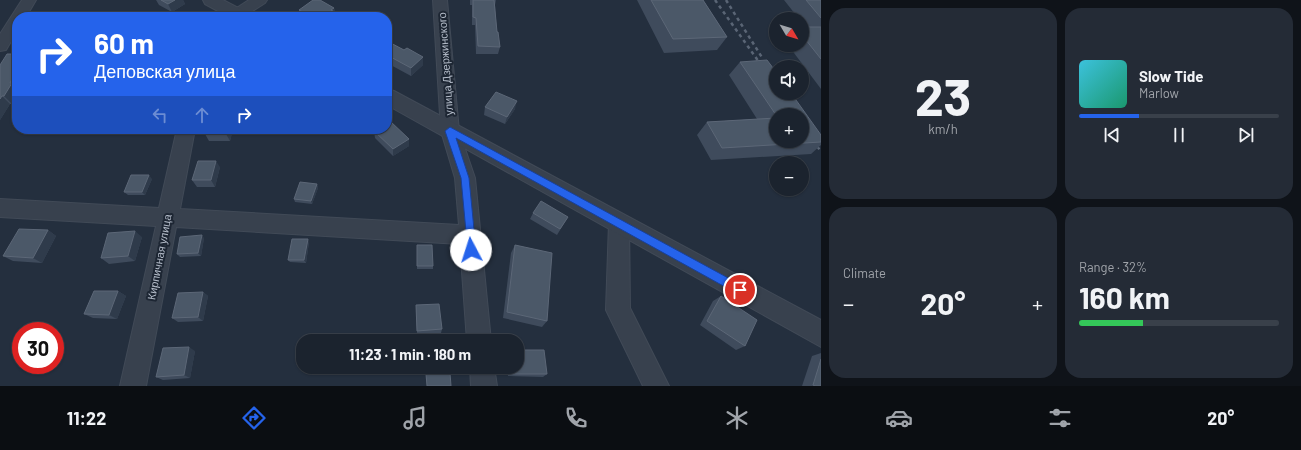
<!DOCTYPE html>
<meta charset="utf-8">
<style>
:root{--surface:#1b232e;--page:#242b36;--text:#f1f3f6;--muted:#a0a4aa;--line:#39404a;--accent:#2563eb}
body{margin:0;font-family:Barlow,sans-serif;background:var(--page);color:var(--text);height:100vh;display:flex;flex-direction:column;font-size:15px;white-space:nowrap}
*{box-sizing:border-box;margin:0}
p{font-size:13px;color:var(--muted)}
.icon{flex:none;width:22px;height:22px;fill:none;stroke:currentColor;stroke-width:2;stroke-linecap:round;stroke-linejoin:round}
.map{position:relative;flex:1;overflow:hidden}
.drawer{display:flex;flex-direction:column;gap:8px;padding:8px;background:#0f1319;width:480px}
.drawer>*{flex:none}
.banner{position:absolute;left:12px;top:12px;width:380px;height:122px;border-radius:16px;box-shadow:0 1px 3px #0004,0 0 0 1px var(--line);background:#2563eb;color:#fff;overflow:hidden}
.needle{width:26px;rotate:128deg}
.controls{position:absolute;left:769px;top:12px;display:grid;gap:8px}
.controls a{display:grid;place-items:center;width:40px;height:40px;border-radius:50%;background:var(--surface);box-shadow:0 1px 3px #0004,0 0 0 1px var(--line);font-size:20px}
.speed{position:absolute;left:12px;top:322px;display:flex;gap:8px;font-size:20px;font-weight:700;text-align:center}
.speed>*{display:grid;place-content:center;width:52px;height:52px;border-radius:50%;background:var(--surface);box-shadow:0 1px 3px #0004,0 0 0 1px var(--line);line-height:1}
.speed .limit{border:6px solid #d22;background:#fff;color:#111}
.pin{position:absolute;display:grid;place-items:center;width:34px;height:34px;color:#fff;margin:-17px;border:2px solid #fff;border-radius:50%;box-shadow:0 1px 4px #0007}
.me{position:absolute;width:44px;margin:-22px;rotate:355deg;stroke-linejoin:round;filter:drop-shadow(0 0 3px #0008)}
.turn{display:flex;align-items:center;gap:14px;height:84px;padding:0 16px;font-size:18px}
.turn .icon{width:52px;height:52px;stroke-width:2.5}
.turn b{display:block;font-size:28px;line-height:34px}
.lanes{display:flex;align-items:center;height:38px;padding:0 16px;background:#0003;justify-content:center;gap:20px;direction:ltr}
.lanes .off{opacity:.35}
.big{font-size:30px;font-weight:700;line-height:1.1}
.drawer .widget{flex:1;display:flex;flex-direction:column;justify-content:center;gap:6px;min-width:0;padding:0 14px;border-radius:16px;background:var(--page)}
.drawer .dial{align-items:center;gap:0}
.dial b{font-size:52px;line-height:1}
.song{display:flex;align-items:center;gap:12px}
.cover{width:48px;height:48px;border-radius:6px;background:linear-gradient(135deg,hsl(190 70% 55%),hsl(160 70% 35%))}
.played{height:4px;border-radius:2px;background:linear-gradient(90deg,var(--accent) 30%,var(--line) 30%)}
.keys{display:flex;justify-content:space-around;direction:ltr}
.heat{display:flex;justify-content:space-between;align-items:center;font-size:22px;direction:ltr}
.charge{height:6px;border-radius:3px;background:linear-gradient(90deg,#34c759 32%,var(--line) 0)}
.drawer .tiles{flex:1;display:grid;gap:8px;grid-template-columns:repeat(2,1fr)}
.trip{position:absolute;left:296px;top:334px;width:228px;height:40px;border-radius:16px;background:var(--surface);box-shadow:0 1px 3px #0004,0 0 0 1px var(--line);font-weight:700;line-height:40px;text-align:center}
.tab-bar{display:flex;height:64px;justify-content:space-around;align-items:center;background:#0b0e12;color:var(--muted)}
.tab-bar .icon{width:28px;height:28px}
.tab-bar .on{color:var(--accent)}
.tab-bar b{font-size:18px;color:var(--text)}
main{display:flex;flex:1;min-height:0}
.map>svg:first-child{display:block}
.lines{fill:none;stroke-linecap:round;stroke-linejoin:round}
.minor-casing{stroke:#414a57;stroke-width:2}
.tertiary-casing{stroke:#414a57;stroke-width:2}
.minor{fill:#38414e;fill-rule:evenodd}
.tertiary{fill:#38414e;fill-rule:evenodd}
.rail{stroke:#5a6575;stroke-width:2.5;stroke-dasharray:3.5 3.5;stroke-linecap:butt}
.wall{fill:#3f4b5c;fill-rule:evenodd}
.shaded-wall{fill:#2f3b4b}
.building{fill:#4b5868;stroke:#5c6777}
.route{fill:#2563eb;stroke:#184099}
.labels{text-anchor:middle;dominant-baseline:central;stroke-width:4;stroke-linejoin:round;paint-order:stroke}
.street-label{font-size:11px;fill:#b4bcc9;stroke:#1d2633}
</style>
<main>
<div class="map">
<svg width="821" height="386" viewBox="0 0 821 386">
<rect width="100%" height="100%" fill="#242f3e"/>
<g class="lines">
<defs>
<path id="minor" d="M22 0H36L26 17H17V31L6 50 0 51V34Z
M249 0H267L265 3 243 17H231L229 14 232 11Z
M433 0H447L459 131 475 178 491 341H467L460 244 176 227 146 386H120L156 226 0 217V199L159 208 177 129H195L180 209 459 225 455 178 441 131Z
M619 214 626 216 629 223 630 308 669 386H643L606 310 609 223 612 216Z
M470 367H494L497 386H471Z"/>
<path id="tertiary" d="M203 0H223L248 13 250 17H229L205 4Z
M387 89 394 91 821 320V347L387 105Z"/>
</defs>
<use href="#minor" class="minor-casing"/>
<use href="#tertiary" class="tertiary-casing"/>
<use href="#minor" class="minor"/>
<use href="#tertiary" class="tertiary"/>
<path class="rail" d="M715 0 776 86
M726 0 763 59
M802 123 821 152"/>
</g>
<path class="wall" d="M156 0H183L185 4 172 12 159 5Z
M470 0H496L495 5 497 32 500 47 498 54H476L475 25H472V5H470Z
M637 0H703L727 37 717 50 664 53Z
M784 0H821V89L788 45H802V27H806L802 22V19H799Z
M334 8 335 12 344 17H301L299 10Z
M387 41 404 50 423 65 411 76 387 63Z
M17 54V95L12 104H10L0 120V65Z
M740 62 821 135V145L811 154 711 160 697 135 707 122 757 119 729 75ZM776 115 802 141H776Z
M485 107 515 109 505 124 484 115Z
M233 129 230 141H209L205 134Z
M374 131 409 139V146L393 156 375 138Z
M220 167 215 187H197L192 180Z
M152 179 145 195H128L124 192Z
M317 184 318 188 312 204 295 202 294 199Z
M533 213 568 217 557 235 530 219Z
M48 230 56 236 42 263 13 261 3 256Z
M142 237 135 261 109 264 101 258Z
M204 238 201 256 180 257 177 254Z
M309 242 306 263 290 262 288 260Z
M417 245 433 266V269H417Z
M515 245 547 321 542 327 503 318 511 253Z
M118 291 126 296 117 319 93 318 84 314Z
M203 292 208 296 203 321 178 322 172 318Z
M721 296 745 346 736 350 700 325 713 301Z
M416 305 442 329 441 333 417 335Z
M195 351 190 378 163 380 156 377Z
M821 353V386H802L812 356Z
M507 367H517L547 374 543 377 508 376Z"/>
<path class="shaded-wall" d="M175 0H183L185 4 172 12 168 4Z
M334 8 336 16 331 10Z
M423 57V65L411 76V68Z
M17 69V95L12 104 4 96 10 83Z
M2 96 10 104 0 120V99Z
M517 101 515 109 505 124 507 117Z
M228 129H233L230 141 226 134Z
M409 139V146L393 156V149Z
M216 161 220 167 215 187 211 180Z
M149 175 152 179 145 195 142 192Z
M317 184 318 188 312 204 311 201Z
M48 230 56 236 42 263 33 258Z
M135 231 142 237 135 261 128 256Z
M202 235 204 238 201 256 198 253Z
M308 239 309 242 306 263 304 260Z
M118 291 126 296 117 319 109 315Z
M203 292 208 296 203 321 198 317Z
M189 347 195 351 190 378 184 375Z"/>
<path class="building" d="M161 0H175L168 4Z
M313 0H320L334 8 331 10 344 17H312L299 10Z
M473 0H494L497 32H498L500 47 478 46 476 18 473 17Z
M651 0H703L727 37 673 39Z
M806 0H821V18Z
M802 27H821V59L802 35Z
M387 41 404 50 407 48 423 57 411 68 387 55Z
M7 54H17V69L10 83H12L4 96H2L0 99V65Z
M767 60 776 72V93H791L821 135V142L722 148 707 122 776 118V141H802V115H776L740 62Z
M496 92 517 101 507 117 485 107Z
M390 121 409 139 393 149 374 131 378 129H387V123Z
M206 129H228L226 134H205Z
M198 161H216L211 180H192Z
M131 175H149L142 192H124Z
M300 182 317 184 311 201 294 199Z
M541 201 568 217 560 229 533 213Z
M19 229 48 230 33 258 3 256Z
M135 231 128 256 101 258 108 233Z
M202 235 198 253 177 254 180 237Z
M292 239H308L304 260H288Z
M417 245H432L433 266H417Z
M515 245 552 253 547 321 507 312Z
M94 291H118L109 315 84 314Z
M203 292 198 317 172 318 178 293Z
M721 296 757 320 745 346 707 321Z
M439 304 442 329 417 331 416 305Z
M189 347 184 375 156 377 163 348Z
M517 350H544L547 374H511L510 367H517Z
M821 359V386H815L813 385Z
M450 373 451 386H427L426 374Z"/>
<path class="route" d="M450 127 743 286 745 290 743 293 740 295 736 293 456 138 469 178 476 250 475 253 471 254 468 253 461 178 445 131Z"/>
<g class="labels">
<g class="street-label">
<text transform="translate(445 64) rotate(-94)">улица Дзержинского</text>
<text transform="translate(159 257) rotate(-79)">Кирпичная улица</text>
</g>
</g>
</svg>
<div class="controls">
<a><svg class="needle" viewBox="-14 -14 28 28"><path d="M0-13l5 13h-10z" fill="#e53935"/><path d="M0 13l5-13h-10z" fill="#a0a4aa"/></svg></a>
<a><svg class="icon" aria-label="sound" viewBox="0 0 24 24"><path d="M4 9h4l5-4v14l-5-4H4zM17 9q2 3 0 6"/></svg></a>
<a>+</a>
<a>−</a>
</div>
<div class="speed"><div class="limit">30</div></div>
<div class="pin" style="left:740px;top:290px;background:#d93025"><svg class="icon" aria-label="arrive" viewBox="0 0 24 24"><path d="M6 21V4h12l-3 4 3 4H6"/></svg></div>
<svg class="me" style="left:471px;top:250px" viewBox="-20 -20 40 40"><circle r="19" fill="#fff"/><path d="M0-13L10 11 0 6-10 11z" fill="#2563eb"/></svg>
<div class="trip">11:23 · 1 min · 180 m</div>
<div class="banner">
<div class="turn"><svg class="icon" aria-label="right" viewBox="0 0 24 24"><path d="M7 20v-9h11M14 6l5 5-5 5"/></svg><div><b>60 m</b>Деповская улица</div></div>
<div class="lanes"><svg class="icon off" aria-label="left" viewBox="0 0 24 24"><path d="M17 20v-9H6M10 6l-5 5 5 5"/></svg><svg class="icon off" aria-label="ahead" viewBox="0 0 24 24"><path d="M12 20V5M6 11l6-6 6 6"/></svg><svg class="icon" aria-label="right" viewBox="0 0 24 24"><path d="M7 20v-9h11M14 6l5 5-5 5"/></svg></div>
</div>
</div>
<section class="drawer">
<div class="tiles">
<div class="widget dial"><b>23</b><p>km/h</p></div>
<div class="widget">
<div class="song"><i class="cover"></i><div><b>Slow Tide</b><p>Marlow</p></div></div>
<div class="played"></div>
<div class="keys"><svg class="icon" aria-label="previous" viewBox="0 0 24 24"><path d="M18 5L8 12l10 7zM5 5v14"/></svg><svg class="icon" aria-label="pause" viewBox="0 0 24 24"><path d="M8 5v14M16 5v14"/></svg><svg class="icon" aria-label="next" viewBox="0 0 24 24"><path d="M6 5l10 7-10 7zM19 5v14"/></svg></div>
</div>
<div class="widget"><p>Climate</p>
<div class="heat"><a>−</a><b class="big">20°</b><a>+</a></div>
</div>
<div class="widget"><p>Range · 32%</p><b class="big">160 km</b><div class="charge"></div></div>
</div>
</section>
</main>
<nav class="tab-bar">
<b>11:22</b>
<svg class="icon on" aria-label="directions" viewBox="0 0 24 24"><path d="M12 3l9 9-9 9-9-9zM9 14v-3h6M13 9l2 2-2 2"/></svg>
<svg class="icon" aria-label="music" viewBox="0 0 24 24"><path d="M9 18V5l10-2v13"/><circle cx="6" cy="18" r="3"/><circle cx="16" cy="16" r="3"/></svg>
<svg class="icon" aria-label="phone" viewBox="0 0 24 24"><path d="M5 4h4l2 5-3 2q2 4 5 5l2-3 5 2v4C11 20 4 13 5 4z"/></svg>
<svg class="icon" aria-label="climate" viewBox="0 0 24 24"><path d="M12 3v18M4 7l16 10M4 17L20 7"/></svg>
<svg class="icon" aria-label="car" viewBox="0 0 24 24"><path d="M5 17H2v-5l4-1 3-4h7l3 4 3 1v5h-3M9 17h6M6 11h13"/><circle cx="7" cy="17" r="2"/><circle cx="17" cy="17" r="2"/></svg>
<svg class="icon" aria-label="filters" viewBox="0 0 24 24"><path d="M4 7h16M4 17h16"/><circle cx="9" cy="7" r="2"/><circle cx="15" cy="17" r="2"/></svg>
<b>20°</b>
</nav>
